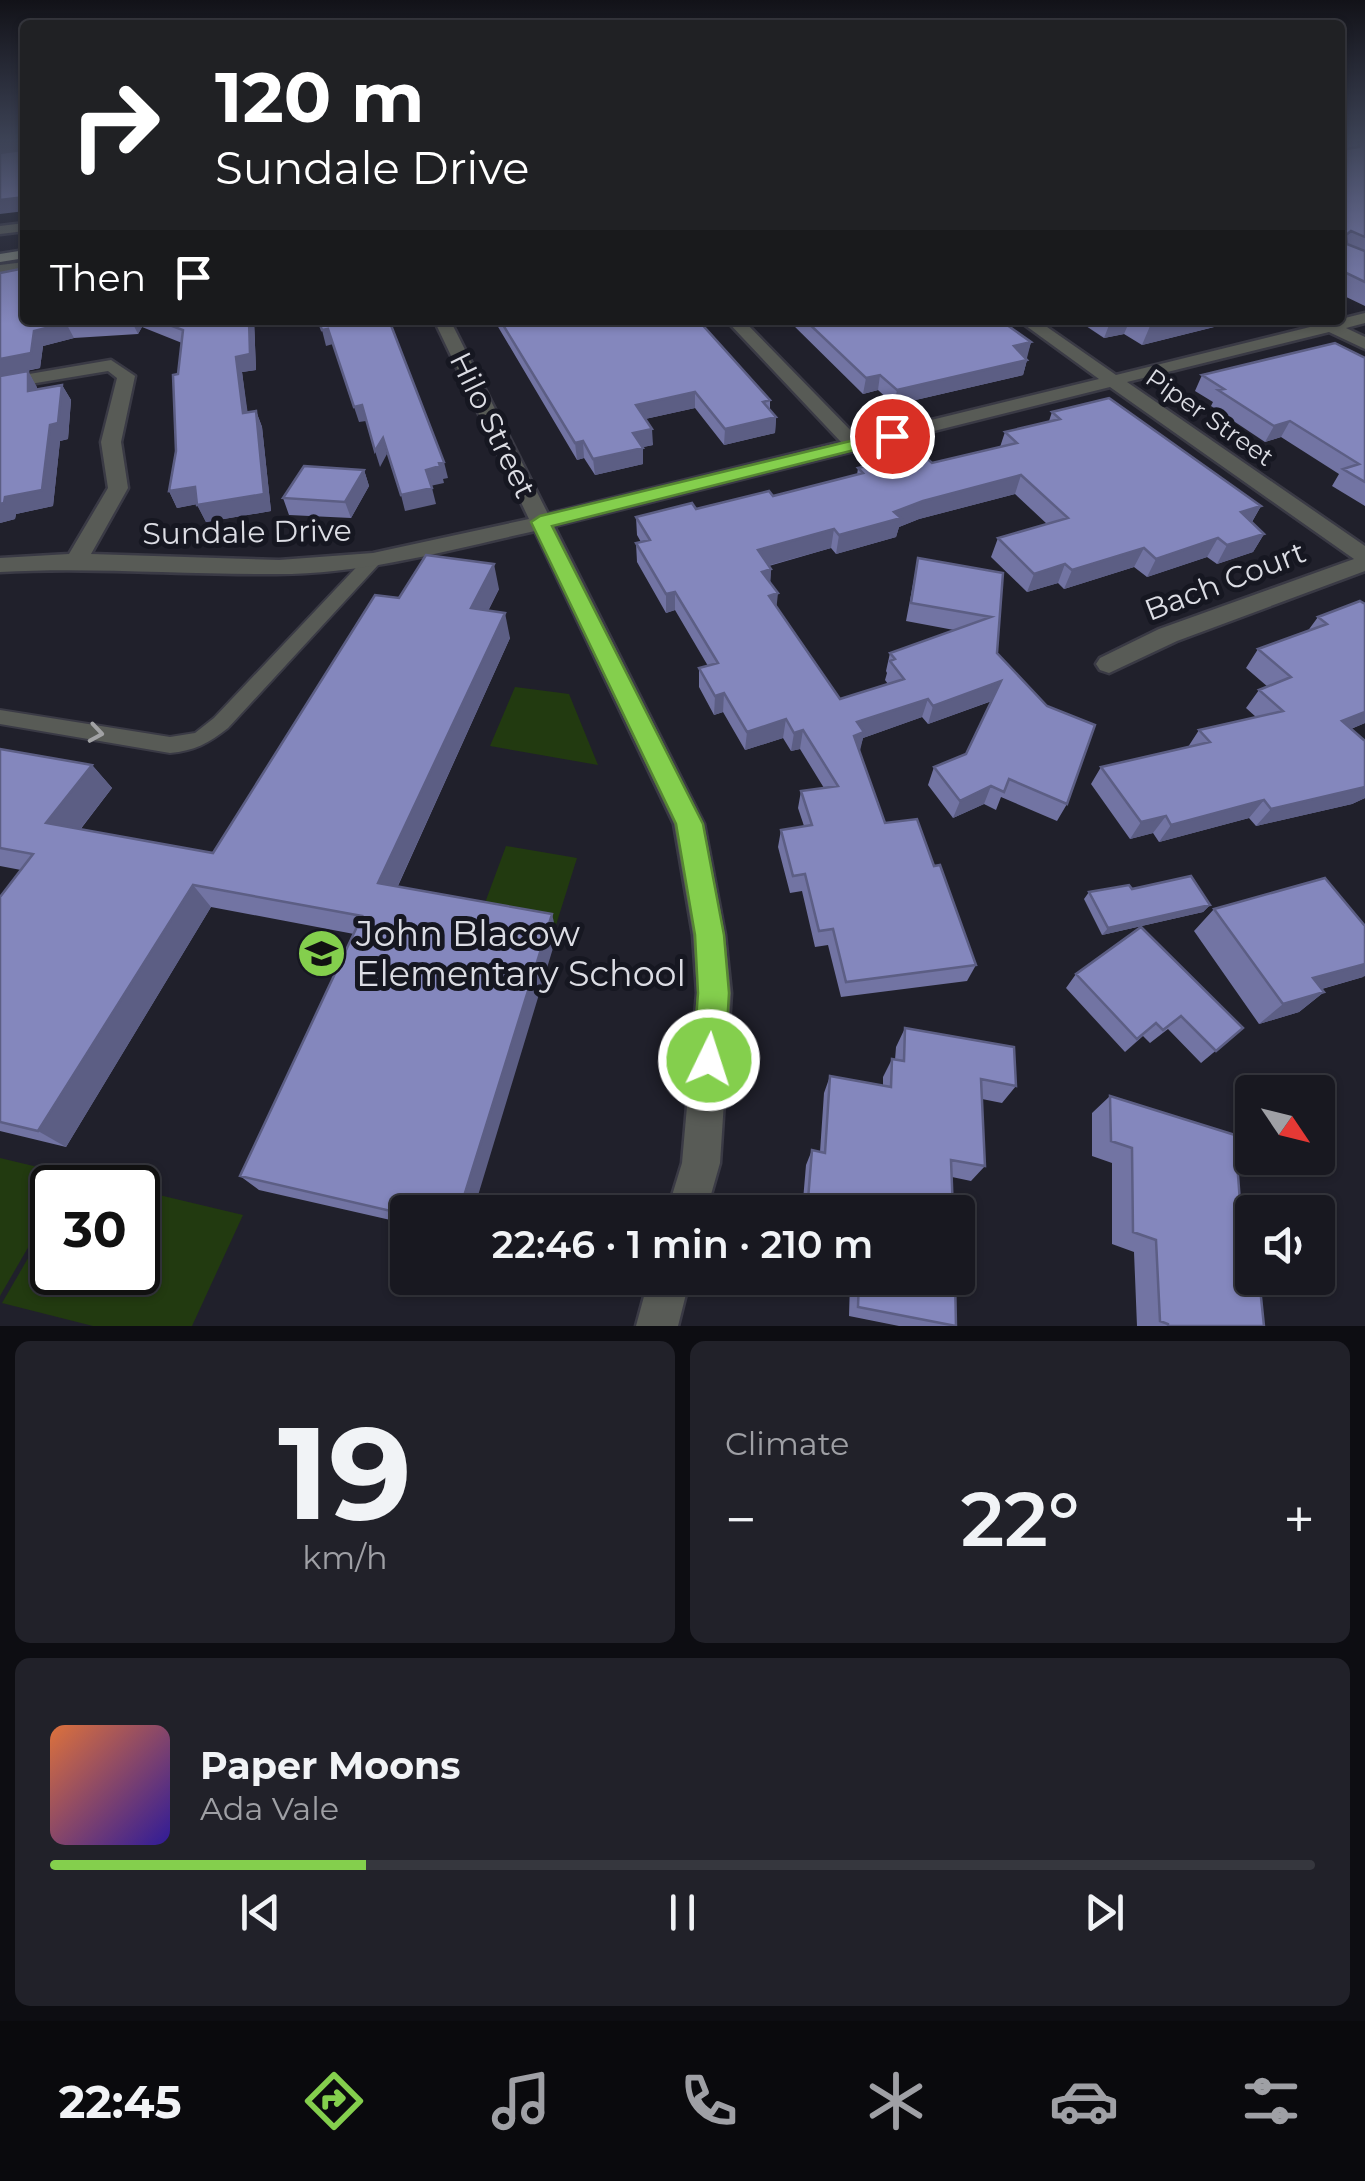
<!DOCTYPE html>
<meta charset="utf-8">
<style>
:root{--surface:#181820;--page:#212129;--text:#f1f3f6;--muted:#9fa0a5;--line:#36373e;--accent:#84cf4d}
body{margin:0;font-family:Montserrat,sans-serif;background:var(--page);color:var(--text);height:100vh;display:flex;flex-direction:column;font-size:38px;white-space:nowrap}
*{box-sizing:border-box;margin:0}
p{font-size:32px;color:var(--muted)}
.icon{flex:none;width:55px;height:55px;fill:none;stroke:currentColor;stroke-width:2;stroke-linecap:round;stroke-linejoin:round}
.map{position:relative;height:1326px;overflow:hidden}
.sheet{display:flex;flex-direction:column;gap:15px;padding:15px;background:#0d0d12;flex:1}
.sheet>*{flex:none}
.top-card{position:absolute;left:20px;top:20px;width:1325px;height:305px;border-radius:10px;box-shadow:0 2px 8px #0004,0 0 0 2px var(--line);background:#202124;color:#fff;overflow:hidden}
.needle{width:65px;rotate:125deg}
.buttons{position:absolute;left:1235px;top:1075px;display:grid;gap:20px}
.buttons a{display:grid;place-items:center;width:100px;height:100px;border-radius:10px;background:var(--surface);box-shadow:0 2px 8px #0004,0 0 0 2px var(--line);font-size:50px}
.speed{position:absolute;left:30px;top:1165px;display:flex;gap:20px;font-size:50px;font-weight:700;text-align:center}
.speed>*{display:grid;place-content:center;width:130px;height:130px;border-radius:50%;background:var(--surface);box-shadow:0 2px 8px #0004,0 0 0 2px var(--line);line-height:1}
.speed .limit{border:5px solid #111;border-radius:15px;background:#fff;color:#111}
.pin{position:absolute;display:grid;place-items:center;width:85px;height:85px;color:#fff;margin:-42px;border:5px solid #fff;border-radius:50%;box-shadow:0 2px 10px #0007}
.me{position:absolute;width:110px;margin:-55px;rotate:4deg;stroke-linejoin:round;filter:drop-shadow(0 0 8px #0008)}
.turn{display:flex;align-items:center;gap:35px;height:210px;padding:0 30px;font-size:45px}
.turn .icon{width:130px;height:130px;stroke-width:2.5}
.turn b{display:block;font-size:70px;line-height:85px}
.then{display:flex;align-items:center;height:95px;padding:0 30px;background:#0003;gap:20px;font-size:38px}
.big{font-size:75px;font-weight:600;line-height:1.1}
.sheet .widget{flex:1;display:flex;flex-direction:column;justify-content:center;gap:15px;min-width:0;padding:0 35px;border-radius:15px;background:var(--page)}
.sheet .dial{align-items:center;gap:0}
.dial b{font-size:130px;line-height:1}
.song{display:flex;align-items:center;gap:30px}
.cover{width:120px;height:120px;border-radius:15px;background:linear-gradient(135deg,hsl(20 70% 55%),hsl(250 70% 35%))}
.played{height:10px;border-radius:5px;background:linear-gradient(90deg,var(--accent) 25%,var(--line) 25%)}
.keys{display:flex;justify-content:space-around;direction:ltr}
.heat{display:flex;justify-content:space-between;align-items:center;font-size:55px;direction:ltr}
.sheet .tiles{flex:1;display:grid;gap:15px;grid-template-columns:1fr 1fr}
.widget:last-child{grid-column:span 2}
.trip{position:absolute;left:390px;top:1195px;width:585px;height:100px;border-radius:10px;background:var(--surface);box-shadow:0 2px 8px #0004,0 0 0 2px var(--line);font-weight:600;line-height:100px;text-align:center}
.tab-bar{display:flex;height:160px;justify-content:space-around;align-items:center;background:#0a0a0d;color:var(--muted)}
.tab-bar .icon{width:70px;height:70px}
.tab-bar .current{color:var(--accent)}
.tab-bar b{font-size:45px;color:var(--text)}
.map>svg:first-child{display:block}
.green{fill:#223a10}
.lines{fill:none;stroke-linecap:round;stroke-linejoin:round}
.lane-casing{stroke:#3a3a45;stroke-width:4}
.street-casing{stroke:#3a3a45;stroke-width:5}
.secondary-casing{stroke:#3a3a45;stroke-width:5}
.lane{fill:#585b56;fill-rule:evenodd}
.street{fill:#585b56;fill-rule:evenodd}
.secondary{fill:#777c74;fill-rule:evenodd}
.wall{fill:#7274a3}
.shaded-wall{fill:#5c5e84}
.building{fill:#8487bd;stroke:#5c5e84;stroke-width:2.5;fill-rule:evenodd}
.oneway{stroke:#a1a2a4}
.route{fill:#84cf4d;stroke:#568732;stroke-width:2.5}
.labels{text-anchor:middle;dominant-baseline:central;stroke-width:10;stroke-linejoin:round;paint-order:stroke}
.far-street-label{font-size:25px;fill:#dcdde4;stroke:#161721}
.street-label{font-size:30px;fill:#dcdde4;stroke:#161721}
.near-poi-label{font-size:35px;fill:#dcdde4;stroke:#161721;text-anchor:start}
</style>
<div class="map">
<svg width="1365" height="1326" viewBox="0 0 1365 1326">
<rect width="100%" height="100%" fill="#20202b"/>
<path class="green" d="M515 687 569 694 598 765 490 746Z
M506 846 577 858 556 925 482 911Z
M0 1158 71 1175 64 1187 52 1188V1206L0 1296Z
M138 1190 243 1215 192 1326H93L2 1303 52 1217V1272H138Z"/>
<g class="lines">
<defs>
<path id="lane" d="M373 555 381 560 379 564 228 728C209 743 194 751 170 753L0 724V710L170 737 195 733 214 718 367 556Z"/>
<path id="street" d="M25 223V231L0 234V226Z
M25 262V270L0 273V265Z
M1365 313V323L1346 328 1365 337V349L1329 332 1127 382 1365 546V571L1177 641 1109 673 1100 670 1096 664 1100 658 1159 629 1354 559 1110 387 554 526 704 824 725 935 731 993 720 1163 706 1212H667L682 1163 697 993 693 935 674 824 535 531C449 550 365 574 277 574 184 575 93 567 0 572V558L69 554 108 488 101 442 117 378 108 371 0 389V379L111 360 135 376 121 442 128 488 91 554 279 560 373 553 529 519 434 320H450L548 514 841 442 726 320H743L858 438 1099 379 1018 320H1037L1116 375 1318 325 1319 320 1333 321Z
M649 1278H690L678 1326H636Z"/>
<path id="secondary" d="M25 250V258L0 262V254Z"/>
</defs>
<use href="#lane" class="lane-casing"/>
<use href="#street" class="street-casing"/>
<use href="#secondary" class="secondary-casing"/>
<use href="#lane" class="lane"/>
<use href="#street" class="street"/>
<use href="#secondary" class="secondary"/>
</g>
<path class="wall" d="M1340 138H1365V306L1340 294Z
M25 268V320H254L256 370 242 372 247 412 256 411 262 427 271 511 206 522 197 504 177 508 169 491 176 451 173 375 178 374 182 343 142 327 138 334 74 338 43 346 40 368 17 373 28 371 37 389 62 385 71 400 68 439 60 441 53 506 16 514 15 519 0 523V273Z
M494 320H698L770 400V410L776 417 775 433 724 445 695 408 645 419 653 445 643 447V464L595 475 584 458 577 460Z
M788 320H1000L1031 342 1026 358 1027 360 1023 375 894 405 878 390 863 394Z
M1077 320H1242L1142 345 1124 334 1104 338Z
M1365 358V506L1332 486 1339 474 1281 437 1265 442 1211 406 1213 402 1195 391 1202 375Z
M1052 412 1261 506 1252 522 1264 534 1253 552 1217 564 1207 557 1147 577 1134 567 1064 589 1058 583 1027 592 991 557 998 538 1047 524 1015 494 919 519 899 527 896 537 836 554 831 548 769 566 771 569 770 582 776 607 840 699 888 684 885 680 887 673 886 671 890 653 954 630 906 621 918 558 1003 573 997 653 1067 804 1057 821 1001 797 996 810 984 804 953 818 928 785 934 767 966 754 992 701 928 724 922 717 863 738 859 751 885 823 934 866 976 965 967 981 841 997 828 945 815 947 802 891 790 893 778 847 781 830 804 826 798 808 801 791 824 788 800 749 791 751 783 738 745 750 723 712 714 715 699 687V668L708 666 675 610 666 613 637 562 636 543 641 542 637 535 636 517 696 509 773 496 857 475 858 468 932 463 1000 447 1005 432 1049 421Z
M364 470 369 486 351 518 289 515 283 498Z
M499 589 488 611 510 638 398 886 557 935 408 1212V1224L259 1190 240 1176 354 934 211 907 66 1147 0 1131V897L21 870 0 866V749L92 765 112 788 80 830 213 853 399 598Z
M1365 604V723L1351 729 1365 741V798L1352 804 1256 826 1249 818 1159 842 1153 833 1130 839 1091 784 1101 767 1188 747 1199 730 1256 717 1246 708 1259 690 1268 687 1246 668 1258 649 1307 632 1318 617Z
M1132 889 1210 905 1203 912 1102 935 1084 899 1089 892Z
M1214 909 1363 977 1322 989 1324 992 1299 1012 1259 1024 1194 931Z
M1076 974 1243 1028 1201 1063 1168 1029 1150 1043 1143 1036 1125 1052 1066 988Z
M905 1028 1016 1086 1002 1103 982 1099 985 1166 971 1181 952 1177 953 1212H802L806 1165 812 1150 820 1152 824 1093 830 1076 883 1086V1077L892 1059 895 1060 896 1047Z
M1110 1096 1240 1202 1252 1278H1268L1259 1281 1264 1326H1137L1134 1252 1112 1244V1163L1092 1156V1113Z
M842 1278H955L956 1326H899L849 1316 850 1282 842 1280Z"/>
<path class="shaded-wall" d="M11 138H19L25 148 0 154V140Z
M25 197V211L0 214V200Z
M131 320H139L142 327 138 334Z
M249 320H254L256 370 242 372 250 429 243 413 236 357Z
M1111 320H1130L1124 334 1104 338Z
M1173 320H1242L1142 345 1150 326Z
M66 323 74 338 43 346 40 368 0 376V359L34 331Z
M328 329 333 344 326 346 322 330Z
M1031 342 1027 358 1010 362 1014 346Z
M1027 360 1023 375 894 405 897 390Z
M28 371 37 387 38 407 28 391Z
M880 375 878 390 863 394 866 378Z
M62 385 71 400 68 439 60 441 53 506 16 514 15 519 0 523V504L50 425Z
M695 392V408L636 421V405Z
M362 405 366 421 359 422 354 407Z
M256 411 262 427 271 511 206 522 197 505Z
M776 417 775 433 724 445 725 429Z
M1290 421 1281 437 1265 442 1274 426Z
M652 429 653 445 634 449 633 433Z
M383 438 387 454 380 467 375 451Z
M583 441 584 458 577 460 575 443Z
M643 448V464L595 475 593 459Z
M444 462 448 478 443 479 444 483 430 486 426 470Z
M364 470 369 486 351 518 345 502Z
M1021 475 1015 494 919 519 899 527 896 537 836 554 839 535 923 501Z
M195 487 203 503 177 508 169 491Z
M432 488 436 504 405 511 401 495Z
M1261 506 1250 525 1241 512Z
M834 529 831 548 756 569 758 550Z
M1264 534 1253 552 1217 564 1227 545Z
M1218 538 1207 557 1147 577 1156 559Z
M1144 548 1134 567 1064 589 1072 570Z
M494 564 499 589 477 633 471 608Z
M1065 564 1058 583 1027 592 1034 574Z
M771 569 770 588 762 572Z
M675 592V610L666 613V594Z
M778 593 776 612 769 596Z
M505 613 510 638 389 905 378 883Z
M1001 681 994 700 928 724 933 706Z
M724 693 723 712 714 715 715 696Z
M928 699 922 717 863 738 860 751 850 754 857 722Z
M1365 712V723L1326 739 1342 721Z
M786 719 783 738 745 750 747 732Z
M803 730 800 749 791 751 794 733Z
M92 765 112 788 67 846 46 823Z
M991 786 984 804 953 818 960 801Z
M1365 787V798L1352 804 1256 826 1271 809Z
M1264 800 1249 818 1159 842 1171 825Z
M1166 816 1153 833 1130 839 1141 822Z
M193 885 211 907 66 1147 38 1131Z
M1210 905 1203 912 1102 935 1108 928Z
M552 914 557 935 473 1212H459Z
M1365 964V976L1363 977 1289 998 1313 978Z
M1324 992 1299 1012 1259 1024 1283 1004Z"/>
<path class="building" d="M21 138H25V197L0 200V153L22 150 23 140Z
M1340 138H1365V237L1351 231 1346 235 1347 244 1365 251V282L1340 270ZM1358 138 1359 147 1346 149 1345 139Z
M25 268V320H120L66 323 34 331 31 353 0 359V273Z
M156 320H249L250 354 236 357 243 413 256 411 264 494 197 505 195 487 169 491 176 451 173 375 178 374 183 330Z
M318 320H389L444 462 439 463 440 466 426 470 432 488 401 495 383 438 375 451 362 405 354 407 328 329 322 330Z
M500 320H698L770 400 763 402 776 417 725 429 695 392 636 405 652 429 633 433 643 448 593 459 583 441 575 443Z
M805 320H1000L1031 342 1014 346 1027 360 897 390 880 375 866 378Z
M1141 320H1173L1150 326Z
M1335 343 1365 358V482L1343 469 1359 464 1290 421 1274 426 1218 390 1224 389 1202 375Z
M28 371V391L62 385 58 423 50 425 42 490 5 497 4 503 0 504V376Z
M1109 398 1261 506 1241 512 1264 534 1227 545 1218 538 1156 559 1144 548 1072 570 1065 564 1034 574 998 538 1068 518 1021 475 923 501 894 512 901 518 839 535 834 529 758 550 771 569 762 572 778 593 769 596 840 699 904 679 890 661 895 659 890 653 991 617 911 603 918 558 1003 573 997 653 1047 706 1095 725 1067 804 1009 779 1004 792 991 786 960 801 934 767 966 754 1001 681 933 706 928 699 857 722 864 732 854 736 885 823 917 819 934 866 940 865 976 965 846 982 833 929 819 931 805 874 793 876 781 830 812 825 801 791 838 786 803 730 794 733 786 719 747 732 724 693 715 696 699 668 718 663 675 592 666 594 636 543 650 540 636 517 692 503 696 509 769 491 773 496 863 473 858 468 921 453 932 463 1017 443 1005 432 1060 419 1052 412Z
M304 466 364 470 345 502 283 498Z
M426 555 494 564 471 608 505 613 378 883 552 914 459 1212H408V1215L240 1176 362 916 193 885 38 1131 0 1122V897L33 854 0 848V749L92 765 46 823 213 853 375 595 399 598Z
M1360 601 1365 604V712L1342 721 1365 741V787L1271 809 1264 800 1171 825 1166 816 1141 822 1101 767 1210 742 1199 730 1283 711 1259 690 1291 677 1258 649 1327 624 1318 617Z
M1191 876 1210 905 1108 928 1089 892 1129 885 1132 889Z
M1325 878 1365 926V964L1313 978 1324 992 1283 1004 1214 909Z
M1141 927 1243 1028 1216 1051 1181 1016 1163 1030 1156 1023 1137 1039 1076 974Z
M905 1028 1014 1047 1016 1086 981 1079 985 1166 951 1160 953 1212H807L812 1150 825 1153 830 1076 891 1087 892 1059 904 1061Z
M1110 1096 1235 1135 1240 1202 1262 1209V1212H1252V1278H1259L1264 1326H1168V1324L1160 1321 1156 1240 1133 1232 1132 1148 1111 1141Z
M859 1278H955L956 1326 858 1307Z"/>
<defs><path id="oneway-chevron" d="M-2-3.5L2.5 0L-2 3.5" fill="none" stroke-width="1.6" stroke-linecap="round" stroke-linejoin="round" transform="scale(2.5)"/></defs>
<use class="oneway" href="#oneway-chevron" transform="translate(96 733) rotate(9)"/>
<linearGradient id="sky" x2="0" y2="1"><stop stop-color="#121218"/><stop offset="0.43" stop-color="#3c4255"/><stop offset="1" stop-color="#3c4255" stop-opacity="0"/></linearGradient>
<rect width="1365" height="324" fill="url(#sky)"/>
<path class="route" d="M892 431 898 432V439L552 526 703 824 724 935 729 993 725 1060 720 1072 709 1077 697 1072 693 1060 698 993 695 935 676 824 531 522 540 516Z"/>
<defs>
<symbol id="school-disc" viewBox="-11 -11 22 22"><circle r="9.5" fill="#84cf4d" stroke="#161721"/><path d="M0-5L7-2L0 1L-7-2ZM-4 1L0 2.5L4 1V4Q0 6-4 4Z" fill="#111"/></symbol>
</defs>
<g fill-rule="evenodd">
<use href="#school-disc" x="294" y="926" width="55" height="55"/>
</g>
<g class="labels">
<g class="far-street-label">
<text transform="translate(1210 417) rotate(35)">Piper Street</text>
</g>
<g class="street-label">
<text transform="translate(493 425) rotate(64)">Hilo Street</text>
<text transform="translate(247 532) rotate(-1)">Sundale Drive</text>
<text transform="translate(1225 581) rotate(-21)">Bach Court</text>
</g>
<g class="near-poi-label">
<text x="356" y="933">John Blacow<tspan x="356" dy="40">Elementary School</tspan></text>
</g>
</g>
</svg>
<div class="buttons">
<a><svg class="needle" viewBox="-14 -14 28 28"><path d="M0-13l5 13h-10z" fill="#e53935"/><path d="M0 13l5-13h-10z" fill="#9fa0a5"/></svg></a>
<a><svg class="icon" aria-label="sound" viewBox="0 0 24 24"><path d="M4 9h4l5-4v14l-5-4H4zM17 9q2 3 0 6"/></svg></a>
</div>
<div class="speed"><div class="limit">30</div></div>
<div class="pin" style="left:892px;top:436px;background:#d93025"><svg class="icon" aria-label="arrive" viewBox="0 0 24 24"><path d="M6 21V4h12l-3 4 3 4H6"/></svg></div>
<svg class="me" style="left:709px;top:1060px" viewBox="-20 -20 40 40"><circle r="17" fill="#84cf4d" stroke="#fff" stroke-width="3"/><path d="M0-11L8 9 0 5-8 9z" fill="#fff"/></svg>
<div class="trip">22:46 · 1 min · 210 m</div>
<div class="top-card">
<div class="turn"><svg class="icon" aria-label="right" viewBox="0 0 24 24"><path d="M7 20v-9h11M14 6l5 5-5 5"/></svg><div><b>120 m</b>Sundale Drive</div></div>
<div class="then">Then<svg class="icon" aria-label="arrive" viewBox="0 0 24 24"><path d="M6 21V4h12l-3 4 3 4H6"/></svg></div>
</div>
</div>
<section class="sheet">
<div class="tiles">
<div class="widget dial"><b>19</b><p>km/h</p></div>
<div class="widget"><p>Climate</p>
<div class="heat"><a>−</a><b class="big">22°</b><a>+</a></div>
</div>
<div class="widget">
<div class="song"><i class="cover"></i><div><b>Paper Moons</b><p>Ada Vale</p></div></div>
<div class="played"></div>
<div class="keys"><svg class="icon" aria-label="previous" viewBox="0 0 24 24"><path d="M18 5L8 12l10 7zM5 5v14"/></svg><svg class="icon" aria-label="pause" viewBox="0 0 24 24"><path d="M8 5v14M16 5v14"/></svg><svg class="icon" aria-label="next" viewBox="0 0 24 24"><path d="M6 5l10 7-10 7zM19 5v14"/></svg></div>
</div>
</div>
</section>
<nav class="tab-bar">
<b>22:45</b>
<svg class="icon current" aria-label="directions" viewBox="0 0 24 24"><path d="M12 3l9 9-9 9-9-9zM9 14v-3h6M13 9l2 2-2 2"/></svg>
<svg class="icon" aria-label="music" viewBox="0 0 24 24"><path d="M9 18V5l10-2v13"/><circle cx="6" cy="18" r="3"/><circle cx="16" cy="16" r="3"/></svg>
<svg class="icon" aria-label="phone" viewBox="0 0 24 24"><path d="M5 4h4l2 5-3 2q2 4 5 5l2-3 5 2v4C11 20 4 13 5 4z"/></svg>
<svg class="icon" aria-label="climate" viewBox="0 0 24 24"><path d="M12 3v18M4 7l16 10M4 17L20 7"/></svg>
<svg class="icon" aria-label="car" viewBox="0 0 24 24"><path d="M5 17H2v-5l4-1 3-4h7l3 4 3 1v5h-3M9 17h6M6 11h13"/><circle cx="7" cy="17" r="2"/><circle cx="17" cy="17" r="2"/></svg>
<svg class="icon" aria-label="filters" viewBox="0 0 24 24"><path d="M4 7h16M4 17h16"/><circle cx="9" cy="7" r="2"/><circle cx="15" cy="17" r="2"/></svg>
</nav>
